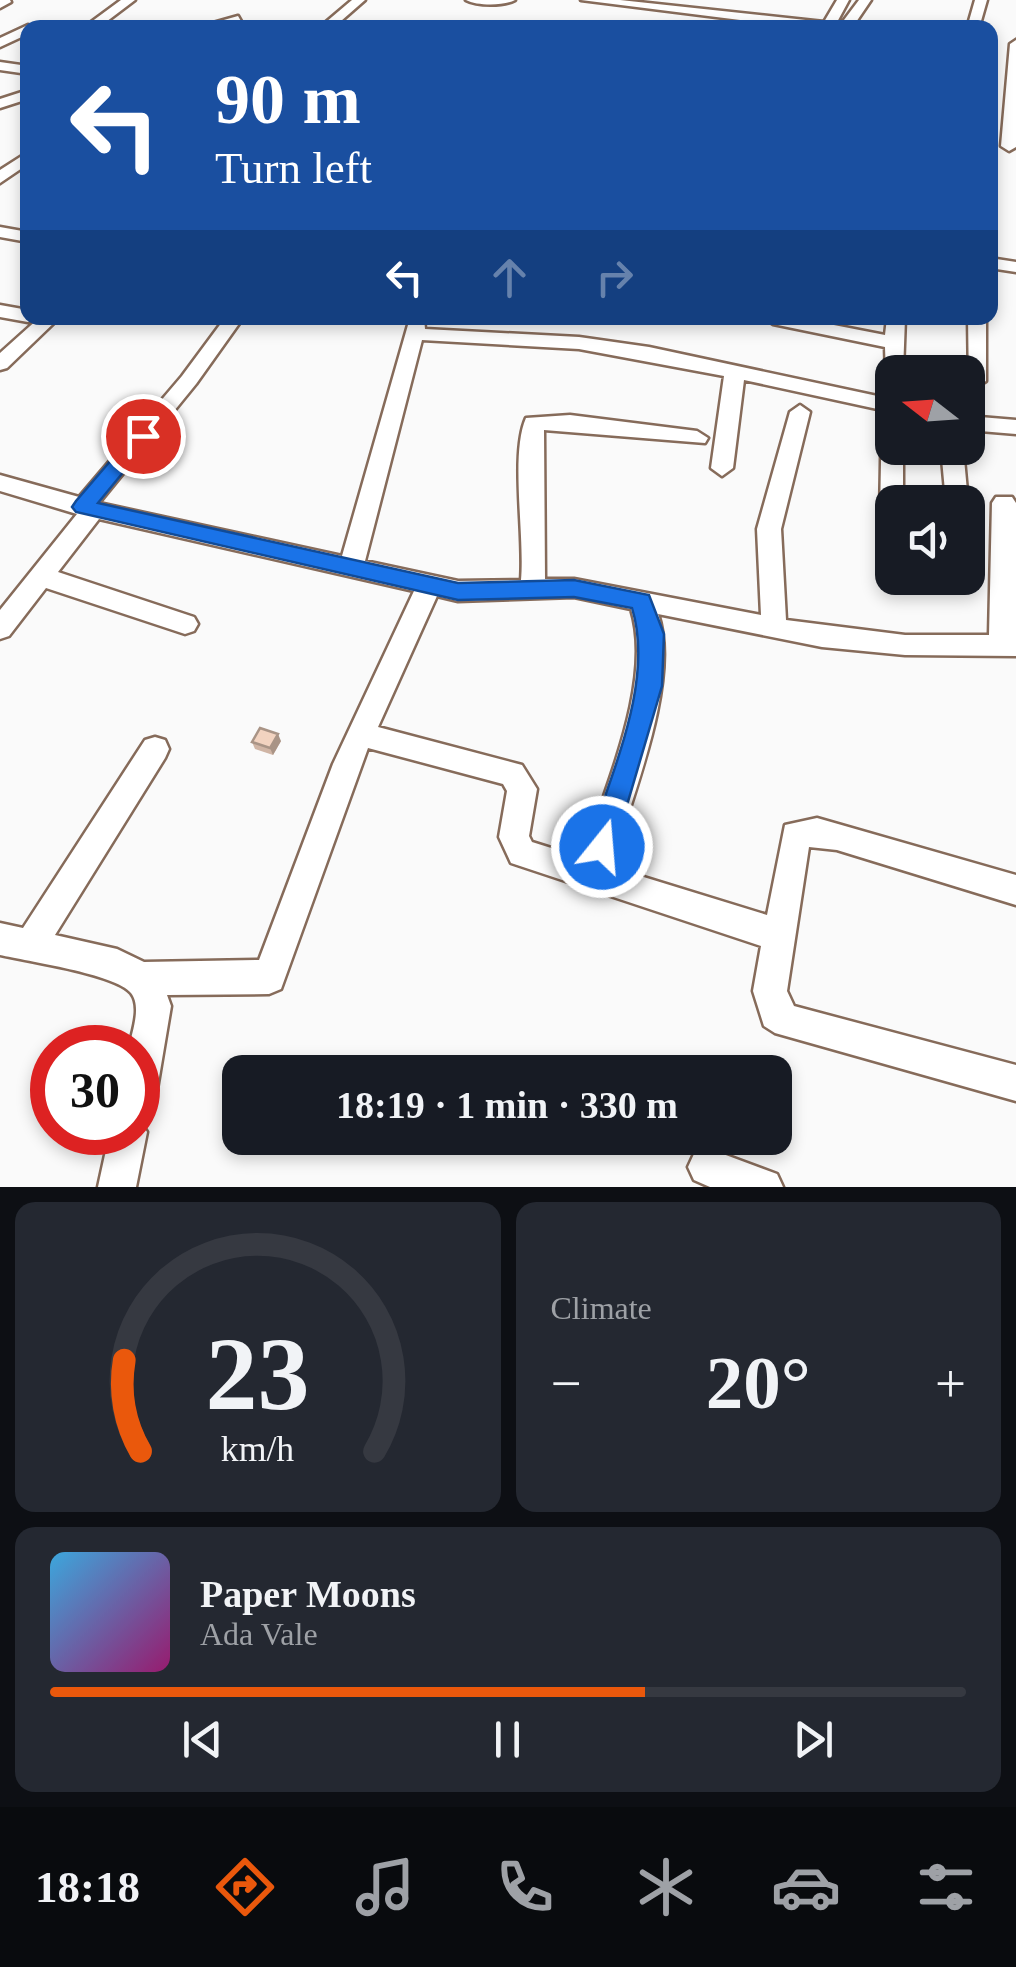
<!DOCTYPE html>
<meta charset="utf-8">
<style>
:root{--surface:#171b24;--page:#242831;--text:#f1f3f6;--muted:#9ea1a6;--line:#363941;--accent:#ea580c}
body{margin:0;font-family:"Times New Roman",serif;background:var(--page);color:var(--text);height:100vh;display:flex;flex-direction:column;font-size:38px;white-space:nowrap}
*{box-sizing:border-box;margin:0}
p{font-size:32px;color:var(--muted)}
.icon{flex:none;width:55px;height:55px;fill:none;stroke:currentColor;stroke-width:2;stroke-linecap:round;stroke-linejoin:round}
.map{position:relative;height:1187px;overflow:hidden}
.drawer{display:flex;flex-direction:column;gap:15px;padding:15px;background:#0d0f14;flex:1}
.drawer>*{flex:none}
.guide{position:absolute;left:20px;top:20px;width:978px;height:305px;border-radius:20px;box-shadow:0 5px 15px #0003;background:#1a4fa0;color:#fff;overflow:hidden}
.needle{width:65px;rotate:287deg}
.fabs{position:absolute;left:875px;top:355px;display:grid;gap:20px}
.fabs a{display:grid;place-items:center;width:110px;height:110px;border-radius:20px;background:var(--surface);box-shadow:0 5px 15px #0003;font-size:50px}
.speed{position:absolute;left:30px;top:1025px;display:flex;gap:20px;font-size:50px;font-weight:700;text-align:center}
.speed>*{display:grid;place-content:center;width:130px;height:130px;border-radius:50%;background:var(--surface);box-shadow:0 5px 15px #0003;line-height:1}
.speed .limit{border:15px solid #d22;background:#fff;color:#111}
.pin{position:absolute;display:grid;place-items:center;width:85px;height:85px;color:#fff;margin:-42px;border:5px solid #fff;border-radius:50%;box-shadow:0 2px 10px #0007}
.me{position:absolute;width:110px;margin:-55px;rotate:17deg;stroke-linejoin:round;filter:drop-shadow(0 0 8px #0008)}
.turn{display:flex;align-items:center;gap:35px;height:210px;padding:0 30px;font-size:45px}
.turn .icon{width:130px;height:130px;stroke-width:2.5}
.turn b{display:block;font-size:70px;line-height:85px}
.lanes{display:flex;align-items:center;height:95px;padding:0 30px;background:#0003;justify-content:center;gap:50px;direction:ltr}
.lanes .off{opacity:.35}
.big{font-size:75px;font-weight:800;line-height:1.1}
.drawer .widget{flex:1;display:flex;flex-direction:column;justify-content:center;gap:15px;min-width:0;padding:0 35px;border-radius:20px;background:var(--page)}
.drawer .dial{align-items:center;gap:0}
.dial svg{height:260px;overflow:visible;fill:none;stroke:var(--line);stroke-width:7;stroke-linecap:round;text-anchor:middle}
.dial text{fill:var(--text);stroke:none}
.song{display:flex;align-items:center;gap:30px}
.cover{width:120px;height:120px;border-radius:15px;background:linear-gradient(135deg,hsl(200 70% 55%),hsl(320 70% 35%))}
.played{height:10px;border-radius:5px;background:linear-gradient(90deg,var(--accent) 65%,var(--line) 65%)}
.keys{display:flex;justify-content:space-around;direction:ltr}
.heat{display:flex;justify-content:space-between;align-items:center;font-size:55px;direction:ltr}
.drawer .tiles{flex:1;display:grid;gap:15px;grid-template-columns:1fr 1fr}
.widget:last-child{grid-column:span 2}
.trip{position:absolute;left:222px;top:1055px;width:570px;height:100px;border-radius:20px;background:var(--surface);box-shadow:0 5px 15px #0003;font-weight:800;line-height:100px;text-align:center}
.menu{display:flex;height:160px;justify-content:space-around;align-items:center;background:#090b0e;color:var(--muted)}
.menu .icon{width:70px;height:70px}
.menu .current{color:var(--accent)}
.menu b{font-size:45px;color:var(--text)}
.map>svg:first-child{display:block}
.lines{fill:none;stroke-linecap:round;stroke-linejoin:round}
.minor-casing{stroke:#866b5a;stroke-width:5}
.minor{fill:#fff;fill-rule:evenodd}
.wall{fill:#d0b5a5}
.shaded-wall{fill:#a99486}
.building{fill:#f2d3c0;stroke:#a99486;stroke-width:2.5}
.route{fill:#1a73e8;stroke:#114b97;stroke-width:2.5}
</style>
<div class="map">
<svg width="1016" height="1187" viewBox="0 0 1016 1187">
<rect width="100%" height="100%" fill="#fafafa"/>
<g class="lines">
<defs>
<path id="minor" d="M0 0H10L11 2 0 8Z
M121 0H135L98 28H83Z
M352 0H365L333 28H319Z
M466 0H515C504 6 477 6 466 0Z
M581 0H620L824 22 837 0H849L836 24H841L859 0H871L852 28H803Z
M975 0H987L979 28H967Z
M238 16 242 23 204 28 206 25Z
M28 25 33 28H28V34L0 47V38Z
M1016 40V147L1009 151 1001 146 1010 44Z
M0 62 28 66V74L0 70Z
M28 90V99L0 108V99Z
M28 152V164L0 183V170Z
M0 227 28 232V242L0 237Z
M990 258 1016 262V272L990 268Z
M0 305 28 310V318H36L28 322 0 317Z
M39 318H59L7 368 0 370V353Z
M225 318H243L196 384 99 503 342 556 410 318H424L425 329 579 337 649 347 882 397V386L892 380V448H903V502H892V523L884 521 880 515 882 410 744 380 733 468 722 476 711 468 724 376 579 349 422 340 365 561 458 581 521 580C525 536 510 454 526 418L570 415 697 431 708 438 705 443 544 430 545 579H574L761 615 757 529 790 412 800 405 810 412 781 529 786 620 905 635H989L992 503 996 497H1012L1016 503V656L905 655 822 647 658 614C681 680 631 799 611 867L767 915 785 825 817 818 1016 875V905L837 850 809 847 787 991 794 1006 1016 1065V1101L775 1033 764 1026 753 991 761 946 511 863 499 837 507 791 503 784 368 748 281 989 269 994 167 995 171 1006 156 1095 151 1108 138 1113V1048H129C132 1031 142 1007 131 993 116 974 26 961 0 955V923L23 928 145 740 155 737 165 740 169 749 165 758 55 935 117 949 144 962 259 960 333 764 414 591 99 519 58 572 194 617 198 624 194 631 185 634 46 588 9 636 0 639V610L77 514 0 491V475L79 497 182 376ZM437 596 458 601 574 597 631 609C654 681 605 786 583 858L532 842 529 836 537 789 522 765 378 727Z
M764 318H798L885 335 887 318H905L903 372H892V378L886 376 885 347 773 324Z
M968 318H986V381L976 387 969 385Z
M968 416 1016 420V434L968 430Z
M941 448H963L968 502V504L946 502Z
M138 1117 147 1132 136 1187H98L110 1132H138Z
M707 1148 777 1174 783 1187H710L694 1180 688 1167 694 1154Z"/>
</defs>
<use href="#minor" class="minor-casing"/>
<use href="#minor" class="minor"/>
</g>
<path class="wall" d="M281 741 273 755 255 749 252 742Z"/>
<path class="shaded-wall" d="M278 734 281 741 273 755 270 748Z"/>
<path class="building" d="M260 728 278 734 270 748 252 742Z"/>
<path class="route" d="M143 429 153 436 98 503 458 583 574 580 649 595 664 634 662 686 612 856 602 860 592 856 588 847C610 775 655 682 632 608L574 597 458 600 76 512 72 507 76 501 136 431Z"/>
</svg>
<div class="fabs">
<a><svg class="needle" viewBox="-14 -14 28 28"><path d="M0-13l5 13h-10z" fill="#e53935"/><path d="M0 13l5-13h-10z" fill="#9ea1a6"/></svg></a>
<a><svg class="icon" aria-label="sound" viewBox="0 0 24 24"><path d="M4 9h4l5-4v14l-5-4H4zM17 9q2 3 0 6"/></svg></a>
</div>
<div class="speed"><div class="limit">30</div></div>
<div class="pin" style="left:143px;top:436px;background:#d93025"><svg class="icon" aria-label="arrive" viewBox="0 0 24 24"><path d="M6 21V4h12l-3 4 3 4H6"/></svg></div>
<svg class="me" style="left:602px;top:847px" viewBox="-20 -20 40 40"><circle r="17" fill="#1a73e8" stroke="#fff" stroke-width="3"/><path d="M0-11L8 9 0 5-8 9z" fill="#fff"/></svg>
<div class="trip">18:19 · 1 min · 330 m</div>
<div class="guide">
<div class="turn"><svg class="icon" aria-label="left" viewBox="0 0 24 24"><path d="M17 20v-9H6M10 6l-5 5 5 5"/></svg><div><b>90 m</b>Turn left</div></div>
<div class="lanes"><svg class="icon" aria-label="left" viewBox="0 0 24 24"><path d="M17 20v-9H6M10 6l-5 5 5 5"/></svg><svg class="icon off" aria-label="ahead" viewBox="0 0 24 24"><path d="M12 20V5M6 11l6-6 6 6"/></svg><svg class="icon off" aria-label="right" viewBox="0 0 24 24"><path d="M7 20v-9h11M14 6l5 5-5 5"/></svg></div>
</div>
</div>
<section class="drawer">
<div class="tiles">
<div class="widget dial"><svg viewBox="0 0 100 80">
<path d="M14 69A42 42 0 1 1 86 69"/>
<path d="M14 69A42 42 0 0 1 9 41" stroke="#ea580c"/>
<text x="50" y="56" font-size="32" font-weight="700">23</text>
<text x="50" y="72" font-size="11">km/h</text>
</svg></div>
<div class="widget"><p>Climate</p>
<div class="heat"><a>−</a><b class="big">20°</b><a>+</a></div>
</div>
<div class="widget">
<div class="song"><i class="cover"></i><div><b>Paper Moons</b><p>Ada Vale</p></div></div>
<div class="played"></div>
<div class="keys"><svg class="icon" aria-label="previous" viewBox="0 0 24 24"><path d="M18 5L8 12l10 7zM5 5v14"/></svg><svg class="icon" aria-label="pause" viewBox="0 0 24 24"><path d="M8 5v14M16 5v14"/></svg><svg class="icon" aria-label="next" viewBox="0 0 24 24"><path d="M6 5l10 7-10 7zM19 5v14"/></svg></div>
</div>
</div>
</section>
<nav class="menu">
<b>18:18</b>
<svg class="icon current" aria-label="directions" viewBox="0 0 24 24"><path d="M12 3l9 9-9 9-9-9zM9 14v-3h6M13 9l2 2-2 2"/></svg>
<svg class="icon" aria-label="music" viewBox="0 0 24 24"><path d="M9 18V5l10-2v13"/><circle cx="6" cy="18" r="3"/><circle cx="16" cy="16" r="3"/></svg>
<svg class="icon" aria-label="phone" viewBox="0 0 24 24"><path d="M5 4h4l2 5-3 2q2 4 5 5l2-3 5 2v4C11 20 4 13 5 4z"/></svg>
<svg class="icon" aria-label="climate" viewBox="0 0 24 24"><path d="M12 3v18M4 7l16 10M4 17L20 7"/></svg>
<svg class="icon" aria-label="car" viewBox="0 0 24 24"><path d="M5 17H2v-5l4-1 3-4h7l3 4 3 1v5h-3M9 17h6M6 11h13"/><circle cx="7" cy="17" r="2"/><circle cx="17" cy="17" r="2"/></svg>
<svg class="icon" aria-label="filters" viewBox="0 0 24 24"><path d="M4 7h16M4 17h16"/><circle cx="9" cy="7" r="2"/><circle cx="15" cy="17" r="2"/></svg>
</nav>
